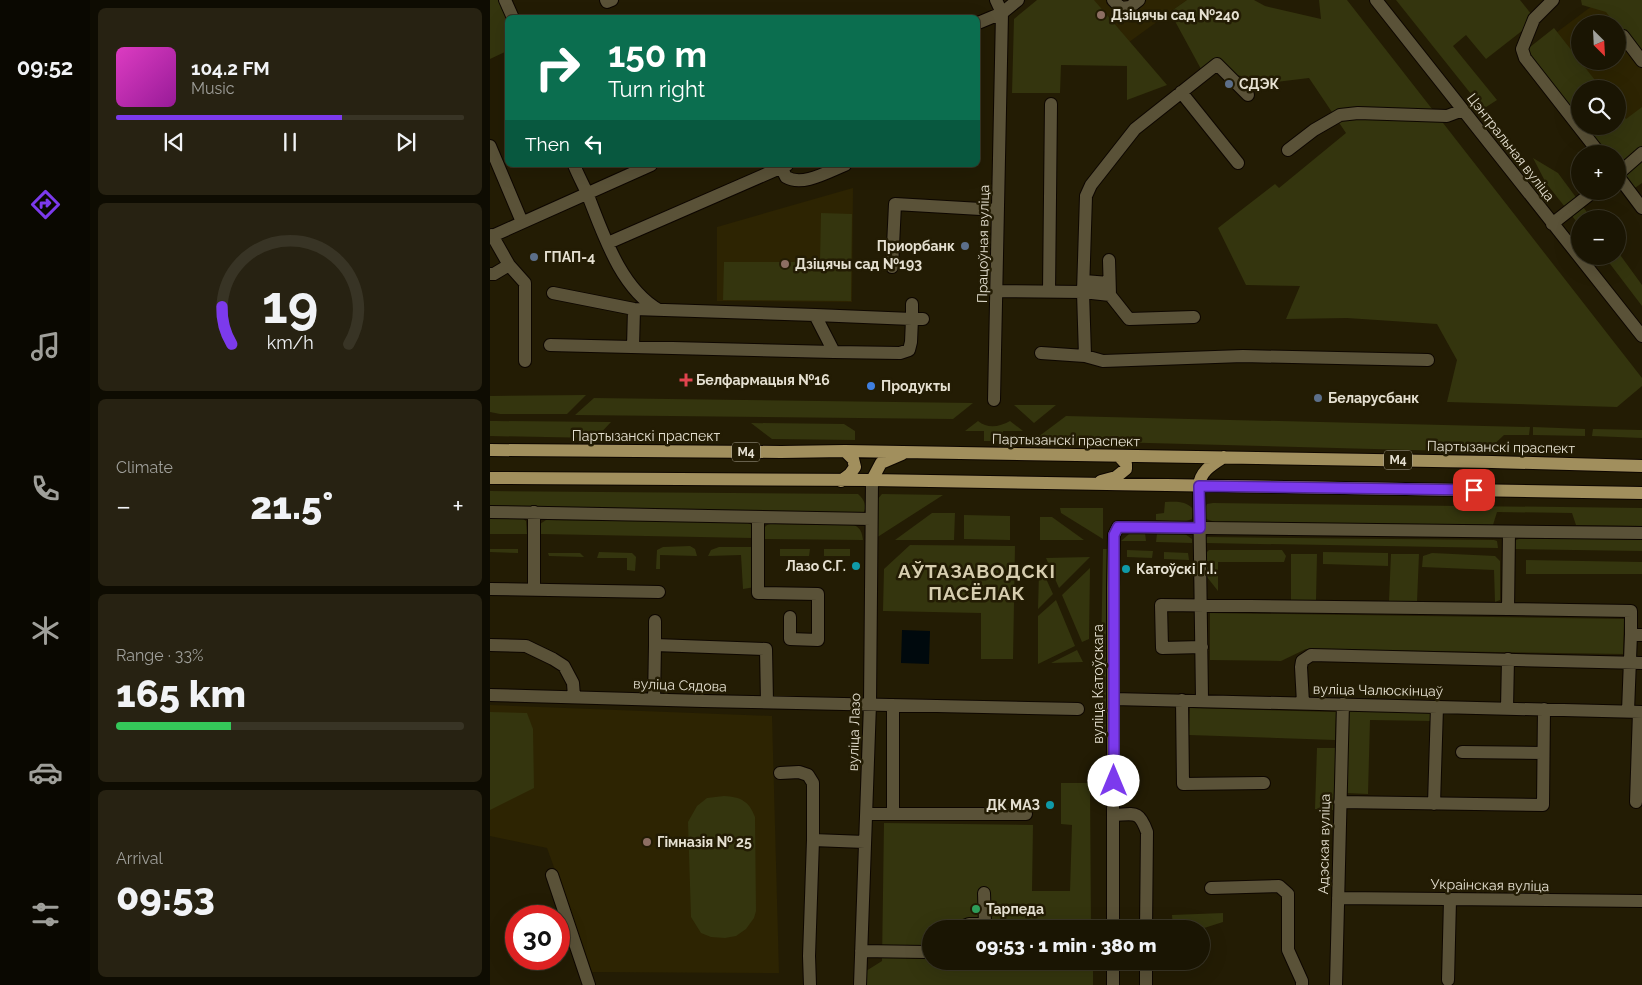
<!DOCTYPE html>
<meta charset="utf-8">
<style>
:root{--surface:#1a1503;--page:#272212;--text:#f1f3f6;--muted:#9f9f9a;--line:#383425;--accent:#7c3aed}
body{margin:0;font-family:Raleway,sans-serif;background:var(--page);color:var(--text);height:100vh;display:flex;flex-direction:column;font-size:19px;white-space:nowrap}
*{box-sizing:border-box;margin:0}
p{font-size:16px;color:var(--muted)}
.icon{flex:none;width:28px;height:28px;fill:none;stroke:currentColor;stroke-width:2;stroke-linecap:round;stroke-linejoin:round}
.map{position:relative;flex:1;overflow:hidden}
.panel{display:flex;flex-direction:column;gap:8px;padding:8px;background:#0e0c02;width:400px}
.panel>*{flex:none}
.guide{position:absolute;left:15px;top:15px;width:475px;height:152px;border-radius:8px;box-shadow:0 5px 20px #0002,0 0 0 1px var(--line);background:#0b6e4f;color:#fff;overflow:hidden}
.needle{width:32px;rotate:156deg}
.fabs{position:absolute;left:1081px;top:15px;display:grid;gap:10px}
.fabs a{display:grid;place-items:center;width:55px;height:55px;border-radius:50%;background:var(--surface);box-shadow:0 5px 20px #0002,0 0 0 1px var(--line);font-size:25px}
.speed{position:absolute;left:15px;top:905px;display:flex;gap:10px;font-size:25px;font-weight:700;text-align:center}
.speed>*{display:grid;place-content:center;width:65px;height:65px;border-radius:50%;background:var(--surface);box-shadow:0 5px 20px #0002,0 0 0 1px var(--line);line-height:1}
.speed .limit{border:8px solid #d22;background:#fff;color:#111}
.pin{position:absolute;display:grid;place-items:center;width:42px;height:42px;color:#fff;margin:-21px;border-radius:10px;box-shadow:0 2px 8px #0006}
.me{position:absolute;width:55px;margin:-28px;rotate:0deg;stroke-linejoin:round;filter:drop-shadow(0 0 4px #0008)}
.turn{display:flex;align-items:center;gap:18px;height:105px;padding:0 20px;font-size:22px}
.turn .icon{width:65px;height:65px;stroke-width:2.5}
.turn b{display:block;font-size:35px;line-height:42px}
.then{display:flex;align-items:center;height:48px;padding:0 20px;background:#0003;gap:10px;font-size:19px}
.big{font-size:38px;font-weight:800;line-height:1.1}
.panel .tile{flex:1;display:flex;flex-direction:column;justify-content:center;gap:8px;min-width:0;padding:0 18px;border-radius:8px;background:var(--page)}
.panel .dial{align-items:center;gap:0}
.dial svg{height:130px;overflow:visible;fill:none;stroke:var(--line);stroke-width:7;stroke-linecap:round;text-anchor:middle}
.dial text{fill:var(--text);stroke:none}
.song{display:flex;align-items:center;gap:15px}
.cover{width:60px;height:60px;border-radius:8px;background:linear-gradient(135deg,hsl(310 70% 55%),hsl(300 70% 35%))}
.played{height:5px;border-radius:2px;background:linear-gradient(90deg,var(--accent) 65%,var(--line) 65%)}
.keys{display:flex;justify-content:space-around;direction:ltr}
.heat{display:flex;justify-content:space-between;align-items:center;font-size:28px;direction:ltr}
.charge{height:8px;border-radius:4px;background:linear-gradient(90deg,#34c759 33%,var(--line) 0)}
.trip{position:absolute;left:432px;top:920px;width:288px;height:50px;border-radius:25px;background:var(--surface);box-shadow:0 5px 20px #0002,0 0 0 1px var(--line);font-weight:800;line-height:50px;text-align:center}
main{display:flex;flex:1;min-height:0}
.tabs{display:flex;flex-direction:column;width:90px;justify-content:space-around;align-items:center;background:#0a0801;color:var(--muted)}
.tabs .icon{width:35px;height:35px}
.tabs .current{color:var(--accent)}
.tabs b{font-size:22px;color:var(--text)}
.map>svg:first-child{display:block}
.built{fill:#2d2402;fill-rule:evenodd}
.green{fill:#34350e}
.water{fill:#00090d}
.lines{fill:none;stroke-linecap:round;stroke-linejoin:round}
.minor-casing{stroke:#0d0600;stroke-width:14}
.major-casing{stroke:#0d0600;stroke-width:14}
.minor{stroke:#5a5238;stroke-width:12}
.major{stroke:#a18f5d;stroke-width:12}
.route-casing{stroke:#51269a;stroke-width:12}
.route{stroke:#7c3aed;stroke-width:9}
.education-dot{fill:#8d6e63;stroke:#231c04;stroke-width:2}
.service-dot{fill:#5c6f8a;stroke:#231c04;stroke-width:2}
.health-dot{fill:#e0444e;stroke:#231c04;stroke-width:2}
.shop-dot{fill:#3f7fe0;stroke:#231c04;stroke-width:2}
.culture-dot{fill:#0f9aa8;stroke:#231c04;stroke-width:2}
.leisure-dot{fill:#2e9e5b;stroke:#231c04;stroke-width:2}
.labels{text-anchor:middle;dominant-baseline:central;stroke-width:5;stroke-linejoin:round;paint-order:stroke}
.shield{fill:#231c04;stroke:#aba594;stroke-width:1}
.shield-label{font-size:12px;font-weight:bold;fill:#e5e0d1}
.poi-label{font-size:14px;font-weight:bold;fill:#e5e0d1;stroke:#231c04;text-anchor:start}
.street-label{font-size:14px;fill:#e5e0d1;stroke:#231c04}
.district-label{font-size:19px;font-weight:bold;letter-spacing:1px;fill:#d6cdaf;stroke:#231c04}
</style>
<main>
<nav class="tabs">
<b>09:52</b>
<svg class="icon current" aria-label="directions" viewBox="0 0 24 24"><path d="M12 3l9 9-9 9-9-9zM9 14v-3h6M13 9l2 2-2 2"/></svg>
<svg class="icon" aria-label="music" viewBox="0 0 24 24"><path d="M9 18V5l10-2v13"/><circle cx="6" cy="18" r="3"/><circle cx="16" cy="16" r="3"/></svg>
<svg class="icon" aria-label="phone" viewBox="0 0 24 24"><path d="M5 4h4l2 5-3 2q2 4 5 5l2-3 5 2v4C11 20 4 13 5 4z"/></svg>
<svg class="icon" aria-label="climate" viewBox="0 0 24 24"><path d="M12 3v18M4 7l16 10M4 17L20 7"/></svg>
<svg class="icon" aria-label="car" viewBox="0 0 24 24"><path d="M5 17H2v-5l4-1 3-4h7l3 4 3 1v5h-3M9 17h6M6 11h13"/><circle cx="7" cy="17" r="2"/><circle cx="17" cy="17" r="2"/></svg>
<svg class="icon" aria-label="filters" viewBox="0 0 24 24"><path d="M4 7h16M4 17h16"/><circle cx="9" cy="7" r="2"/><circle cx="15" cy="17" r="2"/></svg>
</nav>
<section class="panel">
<div class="tile">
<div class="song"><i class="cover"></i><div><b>104.2 FM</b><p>Music</p></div></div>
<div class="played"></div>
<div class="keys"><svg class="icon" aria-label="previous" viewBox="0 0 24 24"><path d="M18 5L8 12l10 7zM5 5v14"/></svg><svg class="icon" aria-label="pause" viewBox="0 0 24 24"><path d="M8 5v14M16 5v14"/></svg><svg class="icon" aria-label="next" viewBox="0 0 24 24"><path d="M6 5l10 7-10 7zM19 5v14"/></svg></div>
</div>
<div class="tile dial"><svg viewBox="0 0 100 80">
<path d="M14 69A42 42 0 1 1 86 69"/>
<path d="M14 69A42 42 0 0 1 8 46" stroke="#7c3aed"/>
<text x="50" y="56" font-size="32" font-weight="700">19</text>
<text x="50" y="72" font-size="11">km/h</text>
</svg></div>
<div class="tile"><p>Climate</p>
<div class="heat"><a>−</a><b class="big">21.5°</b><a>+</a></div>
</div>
<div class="tile"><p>Range · 33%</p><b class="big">165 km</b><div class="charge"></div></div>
<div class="tile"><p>Arrival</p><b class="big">09:53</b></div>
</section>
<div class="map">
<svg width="1152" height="985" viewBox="0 0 1152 985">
<rect width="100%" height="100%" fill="#231c04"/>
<path class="built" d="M564 0H697L613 61Z
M1110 0 1152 4V132L1128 124V89H1100L1059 38ZM1090 24H1128V61H1090Z
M363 188 362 302 227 301V227Z
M0 705 282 716 289 973 102 972 57 848 0 836Z"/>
<path class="green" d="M0 0H11L18 18 17 51 0 59Z
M547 0H604L677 85 637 100V66L571 65 570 93H522L524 19Z
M697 0H764L775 6 831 19 829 0H857L1152 378V386L1127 407 957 402 967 360 947 324 857 318 796 319 810 286 756 285 728 228 785 184 789 188 856 133 819 78 786 82 711 69 680 12Z
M906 0H1030L1046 20 996 59 976 35 963 46 1007 100 993 109Z
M1091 0H1152V61L1128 28V24H1125L1116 12 1092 5Z
M1064 28 1112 89H1090V122L1035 51Z
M1152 107V183L1142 190 1128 171V154H1114L1093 126H1128V108L1136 119Z
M1043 158 1068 173 1102 219H1090V226L1056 183Z
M331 213 362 214 361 301 233 300 234 262H330Z
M1128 252 1152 285V306L1114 256H1128Z
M96 395 77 414H10L0 412V396Z
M104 398 483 403 463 419 85 415Z
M524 405H566L544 423Z
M576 416 1040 427 1039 435H1014L996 452 544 440Z
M0 421H5L121 422 106 438 0 436Z
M488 421C498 429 509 427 520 421L533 431H513V441H494V431H475Z
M261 423 354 424 365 431V440L282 439Z
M1043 427 1095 429V436L1043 435Z
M1103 429 1152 430V438L1102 436Z
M0 491 368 494C375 500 378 508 372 515L0 508Z
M392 494 453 495 386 538V501Z
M675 502C685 502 695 500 703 509L702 519 694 522 666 520V514L674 513Z
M723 503 1152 508V526L1086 525 1082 513 1007 512 1003 525 725 522 716 519 714 510 717 504Z
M570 508H613V539L571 513Z
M442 513H465L464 540H405Z
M474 515 520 516V540L474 539Z
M550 517H562L594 540H550Z
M0 518H32L36 521 37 534H0Z
M56 520 256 522 262 525V538L50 534V524Z
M280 524 364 525C371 528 372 533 373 540L274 539C274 532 272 526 280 524Z
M655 533 656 541H631L639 534Z
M667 534H695L702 539V543L666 542Z
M717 537 1004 540 1007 541 1008 548 715 543V539Z
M1029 539H1152V551L1022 549 1023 541Z
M420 545 525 546 523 659H491V613L393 611 394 569Z
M200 546 205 549 207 556 170 555V569H166L167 550 173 547Z
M229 547H265V587L253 589 251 555 218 556 221 550Z
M0 549H28V553L0 552Z
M290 549H320L319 556H290Z
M334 549H360V556H334Z
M613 549H618L616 708H610Z
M637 550 663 551 662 558 637 557Z
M719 550H792L796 556 794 562H728V591L717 577 715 554Z
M109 552 142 553 146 557 145 571 137 570V558H107Z
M674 552 698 553 699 560 674 559Z
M833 552 898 553V566L833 564Z
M58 553H90L94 557 59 556Z
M942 553 1005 556 1010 561V600L1005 602 1004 570 932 567 933 556Z
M801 554H827L826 600H801Z
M901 554H929L927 602 899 601Z
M600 557 569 588 556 558Z
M1036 560 1152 562V574H1036Z
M600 568 599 639 592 642 572 595Z
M549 572H553L563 594 548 609Z
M566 600 585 646 548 664V616Z
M720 613 1134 619 1133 654 816 649 791 661 720 660Z
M587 650 593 662 561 663Z
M700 708 846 712 845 740 699 735Z
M858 709 942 711V721L880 720 878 794 856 793Z
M0 712 37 713 43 729 44 788 0 810Z
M610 716H616L615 742H609Z
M827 748H846L843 810 825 809Z
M571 783H600L601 929H441V961H603V985H376V971L392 961 394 823 543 825 542 891H580L582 825 571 824Z
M234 796C251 797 259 801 265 817L266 911 264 918 256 929 246 936 235 938 221 937 211 933 201 917 198 822 207 806 217 798Z
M733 913V922L711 929H683L682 915Z"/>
<path class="water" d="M412 630 440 631 439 664 411 663Z"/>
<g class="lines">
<defs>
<path id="minor" d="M15 0 23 18
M116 0 117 2 122 0
M623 0 631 8 640 7 649 0
M886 0 1152 336
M1063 0 1044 19 1032 49 1035 58 1110 154
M488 23 512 13 528 0
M1133 36 1152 61
M691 92 748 163
M0 146 32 222
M798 150 824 130 850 115 868 113 957 116 973 110
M84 165C88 175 93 184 97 193 113 233 130 288 169 310
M290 165 296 177C313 187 339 171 355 165
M1128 174 1152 153
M1128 176 1152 208
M1062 224 1104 191
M2 235 19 265 35 283V361
M0 237 161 165
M118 243 297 165
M619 260 620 295
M402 267 405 204 508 210
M0 274H4L19 265
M594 281 619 283
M507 291 593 292 595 356 551 353
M559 292 561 104
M63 293 144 309 325 315 344 352 410 353 419 350 421 342 422 319 325 315
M422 304V319H433
M704 317 639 319 620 295 593 292 596 196 601 185 645 129 727 64 758 95
M60 345 344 352
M143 347 144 309
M595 356 613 361 753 356 938 360
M504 400 512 13 506 0
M709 486 712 699
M0 512 381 519
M44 512V590
M268 517V593L328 594V640L300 639V617
M1019 532 1018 609 1141 611V634L1152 635
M0 589 169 592
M0 645 36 646 63 659 74 666 83 683 84 697
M165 645V621
M712 647 672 648 671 605 1018 609
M0 695 213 701 588 709
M624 699 1152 712
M164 700 165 645 276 649 277 702
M692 700 693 784 774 783
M813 703 811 667 812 661 821 655 1152 663
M403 705V814
M1017 708 1018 659
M1138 711 1141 634
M972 752 1053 753
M290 773 309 772 318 775 323 783V840L319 956 320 985
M850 802 1053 805 1054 709
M1146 802 1149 712
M944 804 947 707
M376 814H536
M624 815C645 814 649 810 657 832L656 929
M323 840 375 842
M62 875 99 985
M721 888 789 886 798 894V950L812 981V985
M848 898 1152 901
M466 929 479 924H495L494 893
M623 929V587L624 535 628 527 1152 533
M371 951 436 952 441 946
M958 980 960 900
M370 985 380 704 382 480
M623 985V961
M656 985V961
M846 985 853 704"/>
<path id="major" d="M0 450 291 452 355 451 1002 462 1152 466
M0 478 382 480 1152 493
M382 480 391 463 412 454
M351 481 360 474 365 467 363 459 355 451
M611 481 626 477 636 469V464L629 456
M709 486C710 471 723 464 734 457"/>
</defs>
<use href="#minor" class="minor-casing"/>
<use href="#major" class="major-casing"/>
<use href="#minor" class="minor"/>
<use href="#major" class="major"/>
</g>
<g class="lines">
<defs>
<path id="route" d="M624 781V535L628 527 710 528 709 486 984 490"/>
</defs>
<use href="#route" class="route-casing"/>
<use href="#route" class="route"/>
</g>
<g class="education-dot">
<circle cx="611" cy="15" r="5"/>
<circle cx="295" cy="264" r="5"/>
<circle cx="157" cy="842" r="5"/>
</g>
<g class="service-dot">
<circle cx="739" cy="84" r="5"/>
<circle cx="475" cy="246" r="5"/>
<circle cx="44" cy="257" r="5"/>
<circle cx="828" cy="398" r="5"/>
</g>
<path class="health-dot" d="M193.5 372.5h5v5h5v5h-5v5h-5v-5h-5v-5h5z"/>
<circle class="shop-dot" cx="381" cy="386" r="5"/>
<g class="culture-dot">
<circle cx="366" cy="566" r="5"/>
<circle cx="636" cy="569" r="5"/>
<circle cx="560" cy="805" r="5"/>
</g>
<circle class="leisure-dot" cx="486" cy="909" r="5"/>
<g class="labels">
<g class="shield">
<rect x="242" y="442.5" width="28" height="19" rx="4"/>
<rect x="894" y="450.5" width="28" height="19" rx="4"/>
</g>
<g class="shield-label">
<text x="256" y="452">М4</text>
<text x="908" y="460">М4</text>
</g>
<g class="poi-label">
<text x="621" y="15">Дзіцячы сад №240</text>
<text x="749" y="84">СДЭК</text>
<text x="465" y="246" text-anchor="end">Приорбанк</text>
<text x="54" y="257">ГПАП-4</text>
<text x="305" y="264">Дзіцячы сад №193</text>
<text x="206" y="380">Белфармацыя №16</text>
<text x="391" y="386">Продукты</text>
<text x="838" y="398">Беларусбанк</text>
<text x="356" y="566" text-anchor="end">Лазо С.Г.</text>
<text x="646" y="569">Катоўскі Г.І.</text>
<text x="550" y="805" text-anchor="end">ДК МАЗ</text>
<text x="167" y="842">Гімназія № 25</text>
<text x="496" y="909">Тарпеда</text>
</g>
<g class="street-label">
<text transform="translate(1021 147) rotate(52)">Цэнтральная вуліца</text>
<text transform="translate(493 244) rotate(-89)">Працоўная вуліца</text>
<text x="156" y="436">Партызанскі праспект</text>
<text transform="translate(576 440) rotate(1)">Партызанскі праспект</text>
<text transform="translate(1011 447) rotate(1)">Партызанскі праспект</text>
<text transform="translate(608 684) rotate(-90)">вуліца Катоўскага</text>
<text transform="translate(190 685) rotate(2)">вуліца Сядова</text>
<text transform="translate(888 690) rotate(1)">вуліца Чалюскінцаў</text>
<text transform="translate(364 732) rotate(-88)">вуліца Лазо</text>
<text transform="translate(834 844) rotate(-89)">Адэская вуліца</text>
<text transform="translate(1000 885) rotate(1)">Украінская вуліца</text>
</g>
<g class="district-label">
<text x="487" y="571">АЎТАЗАВОДСКІ<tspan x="487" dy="22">ПАСЁЛАК</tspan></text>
</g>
</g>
</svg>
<div class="fabs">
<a><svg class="needle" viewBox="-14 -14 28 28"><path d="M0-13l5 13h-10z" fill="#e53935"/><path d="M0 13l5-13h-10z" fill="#9f9f9a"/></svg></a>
<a><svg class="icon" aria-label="search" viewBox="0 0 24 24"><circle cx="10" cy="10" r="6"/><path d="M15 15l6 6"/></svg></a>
<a>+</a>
<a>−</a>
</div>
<div class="speed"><div class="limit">30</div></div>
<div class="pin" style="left:984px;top:490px;background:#d93025"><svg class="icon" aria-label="arrive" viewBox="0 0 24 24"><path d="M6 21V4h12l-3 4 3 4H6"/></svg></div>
<svg class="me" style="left:624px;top:781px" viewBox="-20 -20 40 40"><circle r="19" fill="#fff"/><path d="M0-13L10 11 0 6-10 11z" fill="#7c3aed"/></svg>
<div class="trip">09:53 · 1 min · 380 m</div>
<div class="guide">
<div class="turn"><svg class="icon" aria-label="right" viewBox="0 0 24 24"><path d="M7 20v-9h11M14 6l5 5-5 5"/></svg><div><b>150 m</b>Turn right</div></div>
<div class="then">Then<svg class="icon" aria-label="left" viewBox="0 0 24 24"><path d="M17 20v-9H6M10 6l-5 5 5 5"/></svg></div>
</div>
</div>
</main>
